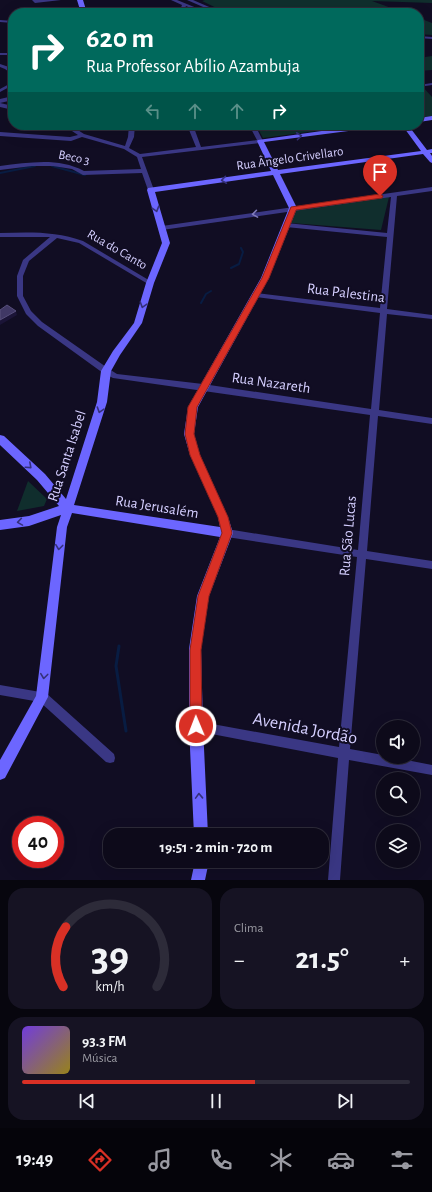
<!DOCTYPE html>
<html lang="pt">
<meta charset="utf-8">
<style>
:root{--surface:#0d0a1a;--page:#161323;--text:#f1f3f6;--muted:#9a9aa2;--line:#2d2b39;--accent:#d93025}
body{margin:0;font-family:"Alegreya Sans",sans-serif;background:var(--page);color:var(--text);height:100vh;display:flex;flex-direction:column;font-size:15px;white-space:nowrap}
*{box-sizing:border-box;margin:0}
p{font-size:13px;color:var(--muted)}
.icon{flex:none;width:22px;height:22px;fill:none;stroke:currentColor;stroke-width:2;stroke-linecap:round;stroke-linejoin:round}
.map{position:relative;height:880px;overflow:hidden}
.panel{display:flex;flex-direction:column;gap:8px;padding:8px;background:#07060e;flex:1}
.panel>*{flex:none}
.hud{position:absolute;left:8px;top:8px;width:416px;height:122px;border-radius:16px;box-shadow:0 4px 16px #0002,0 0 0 1px var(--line);background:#00695c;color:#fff;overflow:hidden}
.buttons{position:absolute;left:376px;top:720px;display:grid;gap:8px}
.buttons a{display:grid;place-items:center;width:44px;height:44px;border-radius:50%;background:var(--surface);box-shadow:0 4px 16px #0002,0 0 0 1px var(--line);font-size:20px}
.speed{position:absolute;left:12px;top:816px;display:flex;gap:8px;font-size:20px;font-weight:700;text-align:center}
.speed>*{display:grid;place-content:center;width:52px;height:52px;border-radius:50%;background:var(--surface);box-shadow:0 4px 16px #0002,0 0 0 1px var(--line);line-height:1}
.speed .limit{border:6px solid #d22;background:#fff;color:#111}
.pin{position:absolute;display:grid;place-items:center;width:34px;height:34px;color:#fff;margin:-41px -17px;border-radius:50% 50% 50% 0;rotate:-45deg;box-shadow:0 0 4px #0007}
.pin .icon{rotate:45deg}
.me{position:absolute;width:44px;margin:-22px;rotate:359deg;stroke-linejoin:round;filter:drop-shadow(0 0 3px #0008)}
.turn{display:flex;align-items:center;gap:14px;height:84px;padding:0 12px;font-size:18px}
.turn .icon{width:52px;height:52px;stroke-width:2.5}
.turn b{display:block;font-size:28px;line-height:34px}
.lanes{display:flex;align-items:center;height:38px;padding:0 12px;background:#0003;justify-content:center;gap:20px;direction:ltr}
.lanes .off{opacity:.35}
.big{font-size:30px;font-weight:600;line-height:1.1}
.panel .card{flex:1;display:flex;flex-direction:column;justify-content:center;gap:6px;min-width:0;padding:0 14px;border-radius:16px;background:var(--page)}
.panel .dial{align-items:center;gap:0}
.dial svg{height:104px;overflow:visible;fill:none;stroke:var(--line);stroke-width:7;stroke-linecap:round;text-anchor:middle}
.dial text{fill:var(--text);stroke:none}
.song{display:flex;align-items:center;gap:12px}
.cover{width:48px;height:48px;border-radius:6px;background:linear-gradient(135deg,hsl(260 70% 55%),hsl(50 70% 35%))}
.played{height:4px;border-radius:2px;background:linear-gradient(90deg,var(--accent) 60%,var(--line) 60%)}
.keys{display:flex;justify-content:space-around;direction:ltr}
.heat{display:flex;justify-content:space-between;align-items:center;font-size:22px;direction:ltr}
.panel .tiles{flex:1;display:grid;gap:8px;grid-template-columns:1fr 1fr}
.card:last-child{grid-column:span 2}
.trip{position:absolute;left:103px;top:828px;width:226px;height:40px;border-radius:16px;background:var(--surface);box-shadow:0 4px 16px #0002,0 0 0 1px var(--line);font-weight:600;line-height:40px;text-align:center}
.tabs{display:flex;height:64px;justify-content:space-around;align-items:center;background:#05040a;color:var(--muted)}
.tabs .icon{width:28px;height:28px}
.tabs .selected{color:var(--accent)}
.tabs b{font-size:18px;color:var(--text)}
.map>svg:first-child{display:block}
.green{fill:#102e2d}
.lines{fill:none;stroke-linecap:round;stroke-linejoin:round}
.stream-far1{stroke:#081c42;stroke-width:2}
.stream{stroke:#081c42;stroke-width:3}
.street{fill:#3a3784;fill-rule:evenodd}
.secondary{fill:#6c66ff;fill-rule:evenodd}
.shaded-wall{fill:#1b1437}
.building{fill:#403865;stroke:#58507d}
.oneway{stroke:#35317b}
.oneway2{stroke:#807bbb}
.route{fill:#d93025;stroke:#8d1f18}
.labels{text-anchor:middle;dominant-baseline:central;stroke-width:4;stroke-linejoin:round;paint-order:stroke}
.far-street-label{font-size:13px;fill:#d5cfff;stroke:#110d23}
.street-label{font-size:15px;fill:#d5cfff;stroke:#110d23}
.near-street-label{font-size:18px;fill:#d5cfff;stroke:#110d23}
</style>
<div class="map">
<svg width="432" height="880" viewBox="0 0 432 880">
<rect width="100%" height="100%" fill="#110d23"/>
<path class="green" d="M205 0H432V3L372 1 405 13H227L202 1Z
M419 18 432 23V35L419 34Z
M432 56V70L419 71V58Z
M423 87 432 97V116L419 118V88Z
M256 125H362L263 138Z
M389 197 381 230 291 223 295 210Z
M28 481 47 499 44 506 17 511Z"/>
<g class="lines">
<path class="stream-far1" d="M52 166 85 175
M0 173 35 166
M231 268 239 264 243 252 241 248
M201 303 206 294 211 291"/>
<path class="stream" d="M119 646 116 666 126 731"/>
<path class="street" d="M32 0H61L35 3Z
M171 0H177L209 13H203L186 6 183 13H179L182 5Z
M187 0H193L223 13H217Z
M0 20 13 21V23L0 22Z
M419 36 432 37V39L419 38Z
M0 53H13V55H0Z
M0 64 9 67 13 71V75L5 69 0 67Z
M13 82V85L0 92V89Z
M432 83V85L419 87V85Z
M13 96V100L0 103V99Z
M0 103 13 106V110L0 107Z
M63 125H70L84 134 125 146 128 137 129 125H135L134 137 129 148 140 154 196 147 187 125H193L201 147 257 140 249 125H255L263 141 260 143 142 157 154 190 151 192 148 190 142 173 83 175 72 169 53 166H32L0 170V166C29 163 57 157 84 171L141 169 137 157 124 149 82 137 71 141 0 136V132L70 137 78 135Z
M432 187V191L397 196 387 309 432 315V319L387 314 379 410 432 418V424L378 416 367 551 432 561V569L366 559 350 749 383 755V757H391L432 765V775L349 760 340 880H328L338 758 196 731 192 730 191 726 192 722 196 721 339 747 357 557 227 537 224 536 223 533 224 530 227 529 358 550 370 415 113 378 103 373 38 326 26 314 17 296V276L23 260 50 237H0V233C29 232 56 231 83 241L152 282V284H148L79 243 57 238 29 261 23 276V296L31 311 42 322 109 369 117 374 203 384 371 409 380 313 256 297 253 295 256 293 380 308 387 237 286 227 283 225 286 223 387 233 391 197 162 230 159 228 162 226Z
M0 685 46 693 114 754 115 758 114 762 110 763 106 762 40 702 0 695Z"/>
<path class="secondary" d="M77 0H83L87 13H81Z
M432 116V120L419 122V118Z
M364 125H382L379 127 264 142 278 170 421 151 402 125H408L427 150 432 149V153H430L432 156V163L430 162 423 154 280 174 297 208 269 278 198 407 194 434 200 455 228 517 233 533 209 596 201 649 203 726 208 835H194L189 726V649L197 596 220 537 72 513 67 527 48 697 5 778 0 780V760L36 696 57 527 61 515 29 526 0 530V520L29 516 59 506 37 480 0 445V435L4 436 45 474 66 499 97 402 101 371 113 351 134 323 146 283 162 243 147 190 148 188 271 171 257 141 258 140ZM273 175 289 208 261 278 188 407 184 434 190 455 218 517 220 527 74 505 107 402 111 371 120 355 142 323 154 283 170 243 155 192Z
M195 861H209L205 880H191Z"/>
</g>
<path class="shaded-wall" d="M16 311 17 315 0 325V320Z"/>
<path class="building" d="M7 305 16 311 0 320V310Z"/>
<defs><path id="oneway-chevron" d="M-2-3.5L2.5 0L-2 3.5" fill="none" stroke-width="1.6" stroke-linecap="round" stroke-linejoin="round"/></defs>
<g class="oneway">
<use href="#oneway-chevron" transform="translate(299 136) rotate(-7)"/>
<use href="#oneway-chevron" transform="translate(224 180) rotate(172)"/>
<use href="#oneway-chevron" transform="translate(156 209) rotate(74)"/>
<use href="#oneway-chevron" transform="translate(143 305) rotate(107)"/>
<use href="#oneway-chevron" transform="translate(100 410) rotate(108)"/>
<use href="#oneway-chevron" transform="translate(29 466) rotate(42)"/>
<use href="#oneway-chevron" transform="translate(20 522) rotate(171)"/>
<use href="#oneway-chevron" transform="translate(59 547) rotate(97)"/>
<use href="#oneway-chevron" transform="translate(44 676) rotate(97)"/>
<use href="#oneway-chevron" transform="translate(199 796) rotate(-92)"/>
</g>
<use class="oneway2" href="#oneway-chevron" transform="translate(255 214) rotate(171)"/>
<path class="route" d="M380 194 383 196 382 198 296 210 269 278 197 407 194 434 200 455 228 517 232 533 209 596 201 650 202 726 200 730 196 732 192 730 190 726V650L198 596 222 533 218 517 190 455 185 434 188 407 262 278 291 207Z"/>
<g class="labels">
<g class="far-street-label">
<text transform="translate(74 158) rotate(12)">Beco 3</text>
<text transform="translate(290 159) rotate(-8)">Rua Ângelo Crivellaro</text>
<text transform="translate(117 250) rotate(30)">Rua do Canto</text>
</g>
<g class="street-label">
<text transform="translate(346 293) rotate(7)">Rua Palestina</text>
<text transform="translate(271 383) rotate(8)">Rua Nazareth</text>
<text transform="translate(67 456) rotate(-72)">Rua Santa Isabel</text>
<text transform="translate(157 507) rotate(9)">Rua Jerusalém</text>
<text transform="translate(348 536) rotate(-85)">Rua São Lucas</text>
</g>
<g class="near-street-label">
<text transform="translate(305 729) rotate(11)">Avenida Jordão</text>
</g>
</g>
</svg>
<div class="buttons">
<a><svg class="icon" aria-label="sound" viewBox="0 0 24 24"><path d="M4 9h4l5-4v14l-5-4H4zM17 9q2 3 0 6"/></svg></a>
<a><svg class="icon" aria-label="search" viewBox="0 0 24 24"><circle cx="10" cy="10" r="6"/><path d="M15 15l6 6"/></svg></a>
<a><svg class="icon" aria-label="layers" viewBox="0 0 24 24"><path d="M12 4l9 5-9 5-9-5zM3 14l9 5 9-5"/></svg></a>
</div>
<div class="speed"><div class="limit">40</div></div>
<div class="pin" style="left:380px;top:196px;background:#d93025"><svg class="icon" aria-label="arrive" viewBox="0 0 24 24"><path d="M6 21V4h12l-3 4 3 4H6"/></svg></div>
<svg class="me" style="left:196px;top:726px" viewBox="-20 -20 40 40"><circle r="17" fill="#d93025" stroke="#fff" stroke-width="3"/><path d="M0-11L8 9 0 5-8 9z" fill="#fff"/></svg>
<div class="trip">19:51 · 2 min · 720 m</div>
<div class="hud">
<div class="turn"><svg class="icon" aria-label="right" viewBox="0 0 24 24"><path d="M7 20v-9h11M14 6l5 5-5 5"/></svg><div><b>620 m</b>Rua Professor Abílio Azambuja</div></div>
<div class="lanes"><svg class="icon off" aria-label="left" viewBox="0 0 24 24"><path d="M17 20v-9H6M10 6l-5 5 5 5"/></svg><svg class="icon off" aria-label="ahead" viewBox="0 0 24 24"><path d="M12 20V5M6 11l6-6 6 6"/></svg><svg class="icon off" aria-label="ahead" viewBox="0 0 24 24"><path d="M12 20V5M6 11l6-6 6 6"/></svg><svg class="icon" aria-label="right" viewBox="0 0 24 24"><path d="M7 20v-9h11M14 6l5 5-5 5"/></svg></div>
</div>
</div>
<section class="panel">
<div class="tiles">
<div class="card dial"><svg viewBox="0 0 100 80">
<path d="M14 69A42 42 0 1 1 86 69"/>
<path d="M14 69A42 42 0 0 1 16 23" stroke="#d93025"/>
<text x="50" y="56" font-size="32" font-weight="700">39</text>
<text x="50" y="72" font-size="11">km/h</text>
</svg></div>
<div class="card"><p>Clima</p>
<div class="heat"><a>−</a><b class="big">21.5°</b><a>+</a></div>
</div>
<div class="card">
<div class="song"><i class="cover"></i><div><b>93.3 FM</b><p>Música</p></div></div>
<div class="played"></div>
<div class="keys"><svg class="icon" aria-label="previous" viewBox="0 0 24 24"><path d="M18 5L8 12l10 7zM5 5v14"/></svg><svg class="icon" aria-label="pause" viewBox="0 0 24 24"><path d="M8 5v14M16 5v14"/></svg><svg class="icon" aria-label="next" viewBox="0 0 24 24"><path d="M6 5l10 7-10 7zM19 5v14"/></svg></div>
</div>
</div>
</section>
<nav class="tabs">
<b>19:49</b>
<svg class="icon selected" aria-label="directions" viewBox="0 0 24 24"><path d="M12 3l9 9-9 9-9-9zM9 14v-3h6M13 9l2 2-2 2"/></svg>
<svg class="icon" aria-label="music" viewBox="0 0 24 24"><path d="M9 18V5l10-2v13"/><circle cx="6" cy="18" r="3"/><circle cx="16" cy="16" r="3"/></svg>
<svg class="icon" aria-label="phone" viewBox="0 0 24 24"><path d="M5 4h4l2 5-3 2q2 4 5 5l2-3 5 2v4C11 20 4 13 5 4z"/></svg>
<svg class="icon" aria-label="climate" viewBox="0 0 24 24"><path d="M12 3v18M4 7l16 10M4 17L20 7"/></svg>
<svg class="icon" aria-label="car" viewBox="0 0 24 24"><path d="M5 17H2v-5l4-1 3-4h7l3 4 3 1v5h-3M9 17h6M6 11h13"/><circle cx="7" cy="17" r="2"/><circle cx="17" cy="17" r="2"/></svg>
<svg class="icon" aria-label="filters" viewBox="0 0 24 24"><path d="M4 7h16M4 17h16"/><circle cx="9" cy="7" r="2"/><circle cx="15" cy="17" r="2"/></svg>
</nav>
